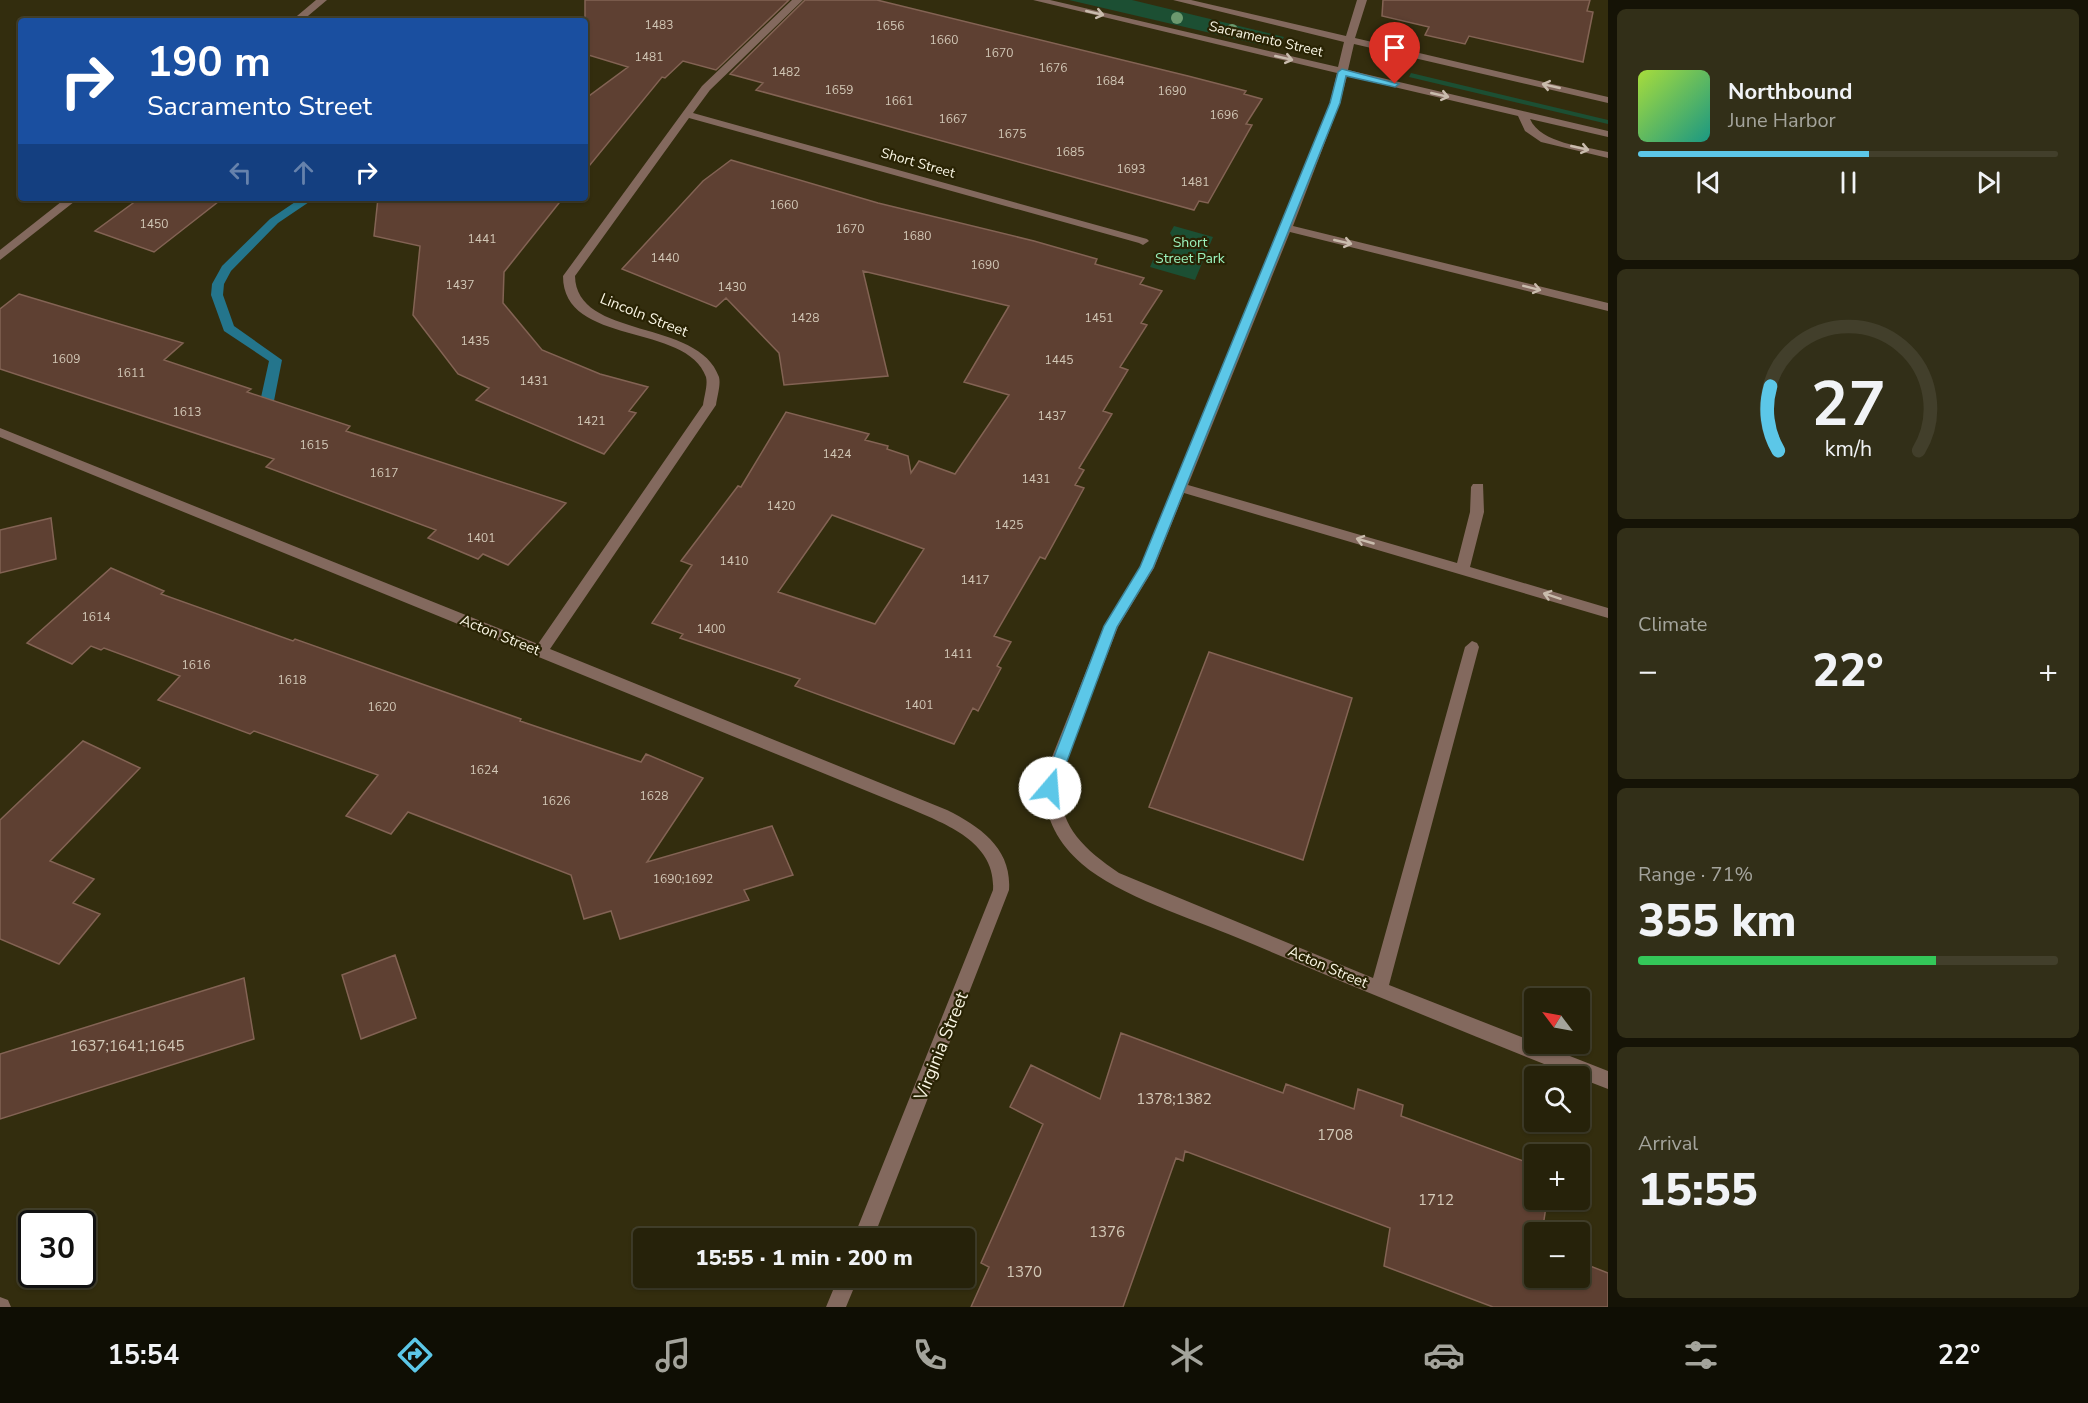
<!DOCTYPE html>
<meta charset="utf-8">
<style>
:root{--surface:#26220a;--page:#322f18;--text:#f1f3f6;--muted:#a4a49c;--line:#423f2b;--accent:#5cc7e8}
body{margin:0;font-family:"Nunito Sans",sans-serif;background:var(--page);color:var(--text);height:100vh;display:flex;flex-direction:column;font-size:22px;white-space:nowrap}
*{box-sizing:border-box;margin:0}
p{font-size:20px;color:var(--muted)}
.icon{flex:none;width:33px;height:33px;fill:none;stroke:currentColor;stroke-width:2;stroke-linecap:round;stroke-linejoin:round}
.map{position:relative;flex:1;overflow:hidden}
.panel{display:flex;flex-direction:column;gap:9px;padding:9px;background:#151306;width:480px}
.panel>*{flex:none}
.top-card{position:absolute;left:18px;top:18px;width:570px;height:183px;border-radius:6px;box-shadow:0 2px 4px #0004,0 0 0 2px var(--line);background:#1a4fa0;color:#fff;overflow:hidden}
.needle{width:39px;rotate:302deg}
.buttons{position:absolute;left:1524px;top:988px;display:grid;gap:12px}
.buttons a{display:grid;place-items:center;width:66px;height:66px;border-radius:6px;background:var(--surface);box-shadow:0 2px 4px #0004,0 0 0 2px var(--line);font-size:30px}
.speed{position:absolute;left:18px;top:1210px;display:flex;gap:12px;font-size:30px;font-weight:700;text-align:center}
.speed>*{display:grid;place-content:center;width:78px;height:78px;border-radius:50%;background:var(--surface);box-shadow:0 2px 4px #0004,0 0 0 2px var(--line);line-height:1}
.speed .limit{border:3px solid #111;border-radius:9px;background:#fff;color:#111}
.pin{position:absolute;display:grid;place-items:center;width:51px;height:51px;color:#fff;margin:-62px -26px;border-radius:50% 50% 50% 0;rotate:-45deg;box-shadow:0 0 6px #0007}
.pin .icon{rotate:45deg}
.me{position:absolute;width:66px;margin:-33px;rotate:18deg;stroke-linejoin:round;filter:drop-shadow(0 0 4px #0008)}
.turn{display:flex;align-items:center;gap:21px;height:126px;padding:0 30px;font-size:27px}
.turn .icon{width:78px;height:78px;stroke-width:2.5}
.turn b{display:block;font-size:42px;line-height:51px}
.lanes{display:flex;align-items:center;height:57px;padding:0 30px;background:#0003;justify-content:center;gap:30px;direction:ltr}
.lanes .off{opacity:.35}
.big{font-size:45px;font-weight:800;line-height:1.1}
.panel .widget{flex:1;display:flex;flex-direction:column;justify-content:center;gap:9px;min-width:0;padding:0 21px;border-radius:9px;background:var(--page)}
.panel .dial{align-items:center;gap:0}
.dial svg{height:156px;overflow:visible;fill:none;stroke:var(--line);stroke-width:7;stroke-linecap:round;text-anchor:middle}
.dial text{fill:var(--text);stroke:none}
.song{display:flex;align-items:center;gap:18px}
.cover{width:72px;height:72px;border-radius:9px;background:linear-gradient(135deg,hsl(80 70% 55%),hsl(170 70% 35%))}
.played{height:6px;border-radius:3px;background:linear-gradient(90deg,var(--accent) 55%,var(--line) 55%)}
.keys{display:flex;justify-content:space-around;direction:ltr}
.heat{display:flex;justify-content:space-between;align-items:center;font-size:33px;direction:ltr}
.charge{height:9px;border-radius:4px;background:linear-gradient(90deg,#34c759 71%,var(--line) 0)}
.trip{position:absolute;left:633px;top:1228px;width:342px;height:60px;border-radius:6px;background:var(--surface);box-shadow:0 2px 4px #0004,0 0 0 2px var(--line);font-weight:800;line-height:60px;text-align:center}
.menu{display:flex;height:96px;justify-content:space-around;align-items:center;background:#0f0e04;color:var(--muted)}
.menu .icon{width:42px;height:42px}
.menu .current{color:var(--accent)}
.menu b{font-size:27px;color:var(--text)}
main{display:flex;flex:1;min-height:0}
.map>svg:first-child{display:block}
.green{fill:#1c4f33}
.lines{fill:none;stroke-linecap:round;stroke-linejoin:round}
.stream{fill:#24758c;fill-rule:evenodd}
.building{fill:#5e4032;stroke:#836354;stroke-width:1.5;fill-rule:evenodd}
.minor{fill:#83695e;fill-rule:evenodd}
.tree{fill:#6c996e}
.oneway{stroke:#c9bcad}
.route{fill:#5cc7e8;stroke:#3c8197;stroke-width:1.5}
.labels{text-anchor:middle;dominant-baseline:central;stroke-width:4.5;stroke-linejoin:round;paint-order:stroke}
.number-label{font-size:12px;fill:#d2c7b6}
.far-street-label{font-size:14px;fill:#f8f4e2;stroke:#292304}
.far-park-label{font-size:14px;fill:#9bf2bc;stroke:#292304}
.street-label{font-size:15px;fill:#f8f4e2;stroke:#292304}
.near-number-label{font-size:15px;fill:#d2c7b6}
.near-street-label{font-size:18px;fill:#f8f4e2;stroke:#292304}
</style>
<main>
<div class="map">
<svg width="1608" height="1307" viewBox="0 0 1608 1307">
<rect width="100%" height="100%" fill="#332d0e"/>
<path class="green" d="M1069 0H1132L1284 37 1278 47 1262 45Z
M1411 73 1608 120V124L1409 77Z
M1174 226 1213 237 1195 280 1150 267 1153 260C1165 258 1172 255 1176 243L1170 233Z"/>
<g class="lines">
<path class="stream" d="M301 198H315L278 223 231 271 224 284 223 295 234 326 282 360 272 411 265 415 258 411 269 361 224 331 211 295 212 284 222 266 270 219Z"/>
</g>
<path class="building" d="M585 0H789L716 70 683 61 665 78 662 77 585 171V99L628 67 585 54Z
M805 0H877L1188 76 1246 91 1244 94 1262 99 1246 124 1252 125 1208 203 1199 201 1194 210 756 90 763 83 730 74Z
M1383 0H1590L1587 11 1593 12 1583 62 1469 36 1465 44 1425 35 1429 27 1382 16Z
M731 160 878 203 1034 241 1097 259 1095 264 1144 278 1140 284 1162 291 1141 323 1147 325 1120 367 1128 370 1103 411 1112 414 1079 468 1084 470 1075 485 1084 488 1045 559 1040 557 994 636 1011 642 997 666 1001 668 978 711 973 708 954 744 795 686 800 679 680 638 683 634 652 623 692 565 681 561 738 486 741 487 786 412 869 434 865 440 888 446 887 449 908 456 911 473 919 461 955 474 1009 395 964 382 1009 306 863 271 888 376 784 385 779 353 726 298 716 307 622 269 703 181ZM832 515 924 549 875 624 778 592Z
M140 198H223L154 252 95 231Z
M378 198H563L504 272 503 303 542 350 600 374 648 387 629 411 636 413 604 454 476 400 489 388 458 374 413 315 420 246 374 236Z
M19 294 183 343 164 360 251 389 247 392 350 426 346 431 566 503 508 565 483 554 478 559 428 538 436 530 266 467 274 459 0 369V309Z
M51 518 56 559 0 573V530Z
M111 568 164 591 161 594 293 641 295 639 521 719 520 721 641 762 646 754 703 778 647 862 772 826 793 875 744 890 749 900 620 939 611 911 584 919 571 875 408 812 391 834 346 816 378 775 254 731 250 734 158 700 180 676 104 648 101 650 91 646 72 664 27 643Z
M1209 652 1352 698 1303 860 1149 807Z
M83 741 140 768 50 861 94 879 73 903 100 914 59 964 0 939V820Z
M395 955 416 1018 361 1039 342 975Z
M244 978 254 1039 0 1119V1054Z
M1121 1033 1283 1093 1286 1084 1354 1109 1358 1089 1403 1105 1401 1116 1534 1165V1200H1547L1542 1233H1534V1278H1580V1262L1608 1273V1307H1493L1384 1266 1390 1228 1185 1151 1183 1161 1176 1158 1123 1307H971L989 1267 981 1263 1043 1124 1010 1107 1031 1065 1100 1099Z"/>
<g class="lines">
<path class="minor" d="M316 0H327L302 21H291Z
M792 0H803L710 90 693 113 1147 239 1149 241 1143 245 1139 243 689 118 575 276C576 340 699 318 719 377 721 385 717 397 716 405L550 649 947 810C981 827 1012 849 1009 890L873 1239H853L993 890C996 843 948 825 911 809L0 437V428L538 644 703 405C704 397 708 385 706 377 687 322 563 347 563 276L702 86Z
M1033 0H1050L1338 67 1344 42 1173 0H1191L1346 36 1357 0H1367L1355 38 1608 97V103L1354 44 1348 70 1608 131V137L1530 119C1541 144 1584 146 1608 152V158L1541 142 1525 131 1518 116 1347 76 1340 103 1293 226 1608 303V311L1290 232 1188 485 1457 563 1470 512 1471 487 1473 484H1483L1484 512 1470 567 1608 608V618L1184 493 1154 568 1118 627 1062 772C1054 822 1080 846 1119 873L1373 978 1465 647 1472 641 1477 643 1479 647 1389 985 1608 1071V1089C1484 1041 1360 989 1238 938 1191 918 1119 896 1082 864 1054 840 1040 809 1046 772L1104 626 1140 567 1280 228 1330 103 1337 73Z
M66 198H79L0 260V250Z
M838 1278H858L846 1307H826Z
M0 1297 8 1300 11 1307H0Z"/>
</g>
<g class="tree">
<circle cx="1177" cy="18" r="6"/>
<circle cx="1232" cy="30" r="6"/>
</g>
<defs><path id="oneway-shaft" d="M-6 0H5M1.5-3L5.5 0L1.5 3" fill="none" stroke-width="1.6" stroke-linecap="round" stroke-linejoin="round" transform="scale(1.5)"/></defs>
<g class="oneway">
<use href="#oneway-shaft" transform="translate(1095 13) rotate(13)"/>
<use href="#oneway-shaft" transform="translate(1284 58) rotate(13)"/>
<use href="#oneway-shaft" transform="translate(1551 86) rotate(-167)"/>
<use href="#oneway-shaft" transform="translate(1440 95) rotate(13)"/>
<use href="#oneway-shaft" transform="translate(1580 148) rotate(13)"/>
<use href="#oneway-shaft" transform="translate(1343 242) rotate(13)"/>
<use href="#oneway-shaft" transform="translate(1532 288) rotate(14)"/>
<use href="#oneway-shaft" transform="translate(1365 541) rotate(-164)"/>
<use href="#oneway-shaft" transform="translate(1552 596) rotate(-162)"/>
</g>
<path class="route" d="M1342 69 1399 84 1395 87 1346 76 1340 103 1153 568 1117 627 1057 788 1050 794 1044 792 1042 788 1104 626 1140 567 1330 103 1338 72Z"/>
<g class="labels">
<g class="number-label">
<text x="659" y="25">1483</text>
<text x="890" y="26">1656</text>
<text x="944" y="40">1660</text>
<text x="999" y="53">1670</text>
<text x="649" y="57">1481</text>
<text x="1053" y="68">1676</text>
<text x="786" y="72">1482</text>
<text x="1110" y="81">1684</text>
<text x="839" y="90">1659</text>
<text x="1172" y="91">1690</text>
<text x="899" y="101">1661</text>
<text x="1224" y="115">1696</text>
<text x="953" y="119">1667</text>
<text x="1012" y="134">1675</text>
<text x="1070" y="152">1685</text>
<text x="1131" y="169">1693</text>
<text x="1195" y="182">1481</text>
<text x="784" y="205">1660</text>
<text x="154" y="224">1450</text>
<text x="850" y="229">1670</text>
<text x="917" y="236">1680</text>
<text x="482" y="239">1441</text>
<text x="665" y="258">1440</text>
<text x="985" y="265">1690</text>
<text x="460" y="285">1437</text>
<text x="732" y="287">1430</text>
<text x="805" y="318">1428</text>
<text x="1099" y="318">1451</text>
<text x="475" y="341">1435</text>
<text x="66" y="359">1609</text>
<text x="1059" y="360">1445</text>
<text x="131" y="373">1611</text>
<text x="534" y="381">1431</text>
<text x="187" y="412">1613</text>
<text x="1052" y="416">1437</text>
<text x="591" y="421">1421</text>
<text x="314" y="445">1615</text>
<text x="837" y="454">1424</text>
<text x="384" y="473">1617</text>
<text x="1036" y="479">1431</text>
<text x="781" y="506">1420</text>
<text x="1009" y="525">1425</text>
<text x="481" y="538">1401</text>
<text x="734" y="561">1410</text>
<text x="975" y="580">1417</text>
<text x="96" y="617">1614</text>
<text x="711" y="629">1400</text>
<text x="958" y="654">1411</text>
<text x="196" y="665">1616</text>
<text x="292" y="680">1618</text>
<text x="919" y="705">1401</text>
<text x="382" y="707">1620</text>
<text x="484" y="770">1624</text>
<text x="654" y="796">1628</text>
<text x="556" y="801">1626</text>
<text x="683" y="879">1690;1692</text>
</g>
<g class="far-street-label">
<text transform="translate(1266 39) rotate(13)">Sacramento Street</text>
<text transform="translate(918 163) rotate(16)">Short Street</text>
</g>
<g class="far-park-label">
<text x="1190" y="242">Short<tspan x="1190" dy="16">Street Park</tspan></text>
</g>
<g class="street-label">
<text transform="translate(644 315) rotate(22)">Lincoln Street</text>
<text transform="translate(500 635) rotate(22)">Acton Street</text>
<text transform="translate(1328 967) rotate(23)">Acton Street</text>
</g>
<g class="near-number-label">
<text x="127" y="1046">1637;1641;1645</text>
<text x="1174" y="1099">1378;1382</text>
<text x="1335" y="1135">1708</text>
<text x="1436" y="1200">1712</text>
<text x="1107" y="1232">1376</text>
<text x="1024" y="1272">1370</text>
</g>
<g class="near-street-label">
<text transform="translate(941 1046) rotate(-68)">Virginia Street</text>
</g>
</g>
</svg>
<div class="buttons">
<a><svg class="needle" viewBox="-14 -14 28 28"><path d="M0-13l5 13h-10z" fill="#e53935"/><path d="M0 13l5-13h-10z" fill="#a4a49c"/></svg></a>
<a><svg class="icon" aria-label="search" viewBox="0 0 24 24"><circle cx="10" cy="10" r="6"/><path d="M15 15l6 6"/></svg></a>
<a>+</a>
<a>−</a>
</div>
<div class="speed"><div class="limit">30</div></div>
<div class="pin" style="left:1395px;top:84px;background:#d93025"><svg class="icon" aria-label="arrive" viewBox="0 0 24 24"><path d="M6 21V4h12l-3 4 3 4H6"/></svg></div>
<svg class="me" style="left:1050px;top:788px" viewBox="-20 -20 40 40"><circle r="19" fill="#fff"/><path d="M0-13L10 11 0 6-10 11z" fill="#5cc7e8"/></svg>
<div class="trip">15:55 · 1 min · 200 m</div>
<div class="top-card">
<div class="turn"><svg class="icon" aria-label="right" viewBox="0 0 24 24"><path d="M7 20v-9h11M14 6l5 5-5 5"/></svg><div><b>190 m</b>Sacramento Street</div></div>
<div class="lanes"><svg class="icon off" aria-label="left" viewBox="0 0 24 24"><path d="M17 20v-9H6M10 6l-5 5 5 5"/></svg><svg class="icon off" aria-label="ahead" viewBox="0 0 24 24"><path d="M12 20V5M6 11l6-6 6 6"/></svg><svg class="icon" aria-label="right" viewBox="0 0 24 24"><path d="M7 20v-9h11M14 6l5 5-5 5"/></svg></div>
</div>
</div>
<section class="panel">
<div class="widget">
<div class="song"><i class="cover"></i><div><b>Northbound</b><p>June Harbor</p></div></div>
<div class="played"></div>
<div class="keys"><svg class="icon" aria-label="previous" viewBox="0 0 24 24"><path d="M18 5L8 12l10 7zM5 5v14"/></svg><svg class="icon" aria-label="pause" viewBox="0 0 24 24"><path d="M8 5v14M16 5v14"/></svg><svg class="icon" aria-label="next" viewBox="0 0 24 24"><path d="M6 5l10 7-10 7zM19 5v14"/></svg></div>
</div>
<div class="widget dial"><svg viewBox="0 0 100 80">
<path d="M14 69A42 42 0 1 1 86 69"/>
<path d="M14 69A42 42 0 0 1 10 36" stroke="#5cc7e8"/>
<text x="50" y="56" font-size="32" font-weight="700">27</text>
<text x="50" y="72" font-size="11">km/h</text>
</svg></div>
<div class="widget"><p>Climate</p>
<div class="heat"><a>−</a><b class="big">22°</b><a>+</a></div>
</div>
<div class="widget"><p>Range · 71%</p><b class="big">355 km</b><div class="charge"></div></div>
<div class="widget"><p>Arrival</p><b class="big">15:55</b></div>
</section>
</main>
<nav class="menu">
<b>15:54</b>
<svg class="icon current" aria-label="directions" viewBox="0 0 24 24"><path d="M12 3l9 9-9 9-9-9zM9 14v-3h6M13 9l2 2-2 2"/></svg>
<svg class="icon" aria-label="music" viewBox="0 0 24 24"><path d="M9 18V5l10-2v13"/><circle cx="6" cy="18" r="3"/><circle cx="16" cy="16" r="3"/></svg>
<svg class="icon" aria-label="phone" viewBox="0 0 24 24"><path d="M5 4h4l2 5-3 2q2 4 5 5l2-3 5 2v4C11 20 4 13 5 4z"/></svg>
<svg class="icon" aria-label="climate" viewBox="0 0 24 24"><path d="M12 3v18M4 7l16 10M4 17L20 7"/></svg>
<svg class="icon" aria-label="car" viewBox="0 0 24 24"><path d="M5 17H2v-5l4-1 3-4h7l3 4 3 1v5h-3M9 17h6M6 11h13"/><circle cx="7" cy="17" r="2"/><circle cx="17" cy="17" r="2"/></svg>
<svg class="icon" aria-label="filters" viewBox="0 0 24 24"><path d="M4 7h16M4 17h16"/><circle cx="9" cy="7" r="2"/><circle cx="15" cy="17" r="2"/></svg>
<b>22°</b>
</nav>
